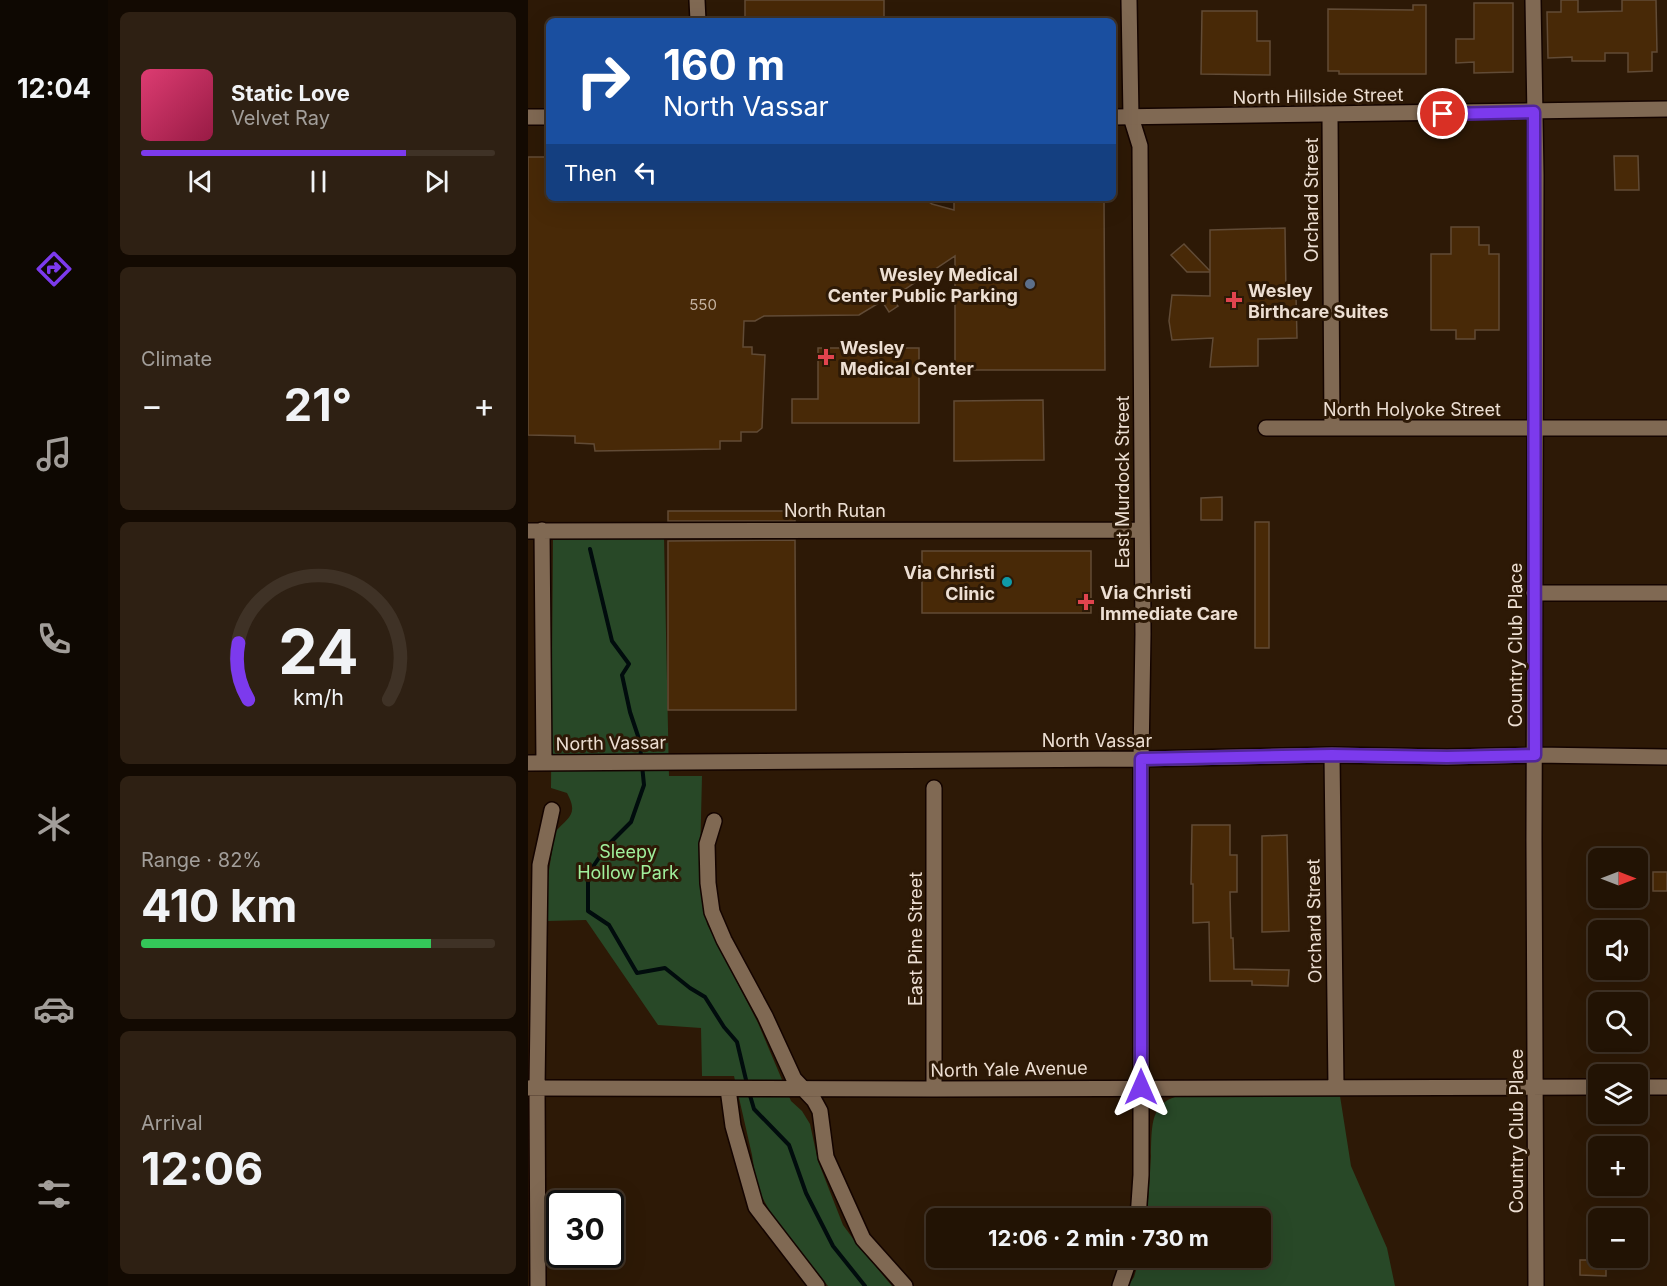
<!DOCTYPE html>
<meta charset="utf-8">
<style>
:root{--surface:#221304;--page:#2e2013;--text:#f1f3f6;--muted:#a29e9a;--line:#3f3226;--accent:#7c3aed}
body{margin:0;font-family:Inter,sans-serif;background:var(--page);color:var(--text);height:100vh;display:flex;flex-direction:column;font-size:22px;white-space:nowrap}
*{box-sizing:border-box;margin:0}
p{font-size:20px;color:var(--muted)}
.icon{flex:none;width:33px;height:33px;fill:none;stroke:currentColor;stroke-width:2;stroke-linecap:round;stroke-linejoin:round}
.map{position:relative;flex:1;overflow:hidden}
.panel{display:flex;flex-direction:column;gap:12px;padding:12px;background:#130a02;width:420px}
.panel>*{flex:none}
.hud{position:absolute;left:18px;top:18px;width:570px;height:183px;border-radius:9px;box-shadow:0 6px 24px #0002,0 0 0 2px var(--line);background:#1a4fa0;color:#fff;overflow:hidden}
.needle{width:39px;rotate:90deg}
.tools{position:absolute;left:1060px;top:848px;display:grid;gap:12px}
.tools a{display:grid;place-items:center;width:60px;height:60px;border-radius:9px;background:var(--surface);box-shadow:0 6px 24px #0002,0 0 0 2px var(--line);font-size:30px}
.speed{position:absolute;left:18px;top:1190px;display:flex;gap:12px;font-size:30px;font-weight:700;text-align:center}
.speed>*{display:grid;place-content:center;width:78px;height:78px;border-radius:50%;background:var(--surface);box-shadow:0 6px 24px #0002,0 0 0 2px var(--line);line-height:1}
.speed .limit{border:3px solid #111;border-radius:9px;background:#fff;color:#111}
.pin{position:absolute;display:grid;place-items:center;width:51px;height:51px;color:#fff;margin:-26px;border:3px solid #fff;border-radius:50%;box-shadow:0 2px 6px #0007}
.me{position:absolute;width:66px;margin:-33px;rotate:0deg;stroke-linejoin:round;filter:drop-shadow(0 0 4px #0008)}
.turn{display:flex;align-items:center;gap:21px;height:126px;padding:0 18px;font-size:27px}
.turn .icon{width:78px;height:78px;stroke-width:2.5}
.turn b{display:block;font-size:42px;line-height:51px}
.then{display:flex;align-items:center;height:57px;padding:0 18px;background:#0003;gap:12px;font-size:22px}
.big{font-size:45px;font-weight:700;line-height:1.1}
.panel .card{flex:1;display:flex;flex-direction:column;justify-content:center;gap:9px;min-width:0;padding:0 21px;border-radius:9px;background:var(--page)}
.panel .dial{align-items:center;gap:0}
.dial svg{height:156px;overflow:visible;fill:none;stroke:var(--line);stroke-width:7;stroke-linecap:round;text-anchor:middle}
.dial text{fill:var(--text);stroke:none}
.song{display:flex;align-items:center;gap:18px}
.cover{width:72px;height:72px;border-radius:9px;background:linear-gradient(135deg,hsl(340 70% 55%),hsl(340 70% 35%))}
.played{height:6px;border-radius:3px;background:linear-gradient(90deg,var(--accent) 75%,var(--line) 75%)}
.keys{display:flex;justify-content:space-around;direction:ltr}
.heat{display:flex;justify-content:space-between;align-items:center;font-size:33px;direction:ltr}
.charge{height:9px;border-radius:4px;background:linear-gradient(90deg,#34c759 82%,var(--line) 0)}
.trip{position:absolute;left:398px;top:1208px;width:345px;height:60px;border-radius:9px;background:var(--surface);box-shadow:0 6px 24px #0002,0 0 0 2px var(--line);font-weight:700;line-height:60px;text-align:center}
main{display:flex;flex:1;min-height:0}
.menu{display:flex;flex-direction:column;width:108px;justify-content:space-around;align-items:center;background:#0e0802;color:var(--muted)}
.menu .icon{width:42px;height:42px}
.menu .active{color:var(--accent)}
.menu b{font-size:27px;color:var(--text)}
.map>svg:first-child{display:block}
.green{fill:#284827}
.lines{fill:none;stroke-linecap:round;stroke-linejoin:round}
.stream{stroke:#010c0d;stroke-width:4}
.building{fill:#482907;stroke:#614b36;stroke-width:1.5}
.street-casing{stroke:#140400;stroke-width:18}
.secondary-casing{stroke:#140400;stroke-width:18}
.street{stroke:#806953;stroke-width:15}
.secondary{stroke:#806953;stroke-width:15}
.route-casing{stroke:#51269a;stroke-width:15}
.route{stroke:#7c3aed;stroke-width:10}
.service-dot{fill:#5c6f8a;stroke:#2d1906;stroke-width:2}
.health-dot{fill:#e0444e;stroke:#2d1906;stroke-width:2}
.culture-dot{fill:#0f9aa8;stroke:#2d1906;stroke-width:2}
.labels{text-anchor:middle;dominant-baseline:central;stroke-width:6;stroke-linejoin:round;paint-order:stroke}
.number-label{font-size:15px;fill:#c4b2a0}
.street-label{font-size:18px;fill:#eddfd3;stroke:#2d1906}
.poi-label{font-size:18px;font-weight:bold;fill:#eddfd3;stroke:#2d1906;text-anchor:start}
.park-label{font-size:18px;fill:#a0f09c;stroke:#2d1906}
</style>
<main>
<nav class="menu">
<b>12:04</b>
<svg class="icon active" aria-label="directions" viewBox="0 0 24 24"><path d="M12 3l9 9-9 9-9-9zM9 14v-3h6M13 9l2 2-2 2"/></svg>
<svg class="icon" aria-label="music" viewBox="0 0 24 24"><path d="M9 18V5l10-2v13"/><circle cx="6" cy="18" r="3"/><circle cx="16" cy="16" r="3"/></svg>
<svg class="icon" aria-label="phone" viewBox="0 0 24 24"><path d="M5 4h4l2 5-3 2q2 4 5 5l2-3 5 2v4C11 20 4 13 5 4z"/></svg>
<svg class="icon" aria-label="climate" viewBox="0 0 24 24"><path d="M12 3v18M4 7l16 10M4 17L20 7"/></svg>
<svg class="icon" aria-label="car" viewBox="0 0 24 24"><path d="M5 17H2v-5l4-1 3-4h7l3 4 3 1v5h-3M9 17h6M6 11h13"/><circle cx="7" cy="17" r="2"/><circle cx="17" cy="17" r="2"/></svg>
<svg class="icon" aria-label="filters" viewBox="0 0 24 24"><path d="M4 7h16M4 17h16"/><circle cx="9" cy="7" r="2"/><circle cx="15" cy="17" r="2"/></svg>
</nav>
<section class="panel">
<div class="card">
<div class="song"><i class="cover"></i><div><b>Static Love</b><p>Velvet Ray</p></div></div>
<div class="played"></div>
<div class="keys"><svg class="icon" aria-label="previous" viewBox="0 0 24 24"><path d="M18 5L8 12l10 7zM5 5v14"/></svg><svg class="icon" aria-label="pause" viewBox="0 0 24 24"><path d="M8 5v14M16 5v14"/></svg><svg class="icon" aria-label="next" viewBox="0 0 24 24"><path d="M6 5l10 7-10 7zM19 5v14"/></svg></div>
</div>
<div class="card"><p>Climate</p>
<div class="heat"><a>−</a><b class="big">21°</b><a>+</a></div>
</div>
<div class="card dial"><svg viewBox="0 0 100 80">
<path d="M14 69A42 42 0 1 1 86 69"/>
<path d="M14 69A42 42 0 0 1 9 40" stroke="#7c3aed"/>
<text x="50" y="56" font-size="32" font-weight="700">24</text>
<text x="50" y="72" font-size="11">km/h</text>
</svg></div>
<div class="card"><p>Range · 82%</p><b class="big">410 km</b><div class="charge"></div></div>
<div class="card"><p>Arrival</p><b class="big">12:06</b></div>
</section>
<div class="map">
<svg width="1139" height="1286" viewBox="0 0 1139 1286">
<rect width="100%" height="100%" fill="#2d1906"/>
<path class="green" d="M25 537H136L141 776H174L172 860 179 924 230 1023 263 1101 274 1111 282 1124 290 1161 315 1225 329 1244 364 1286H300L249 1224 234 1197 228 1181 224 1155 206 1076H174L173 1028 130 1025 58 920 19 921V883L27 832C40 817 51 815 39 793L23 788Z
M667 1093 812 1096 823 1166 859 1248 867 1286H600L606 1277 612 1257H732V1218H619C620 1197 622 1177 623 1156 624 1119 622 1097 667 1093Z"/>
<g class="lines">
<path class="stream" d="M62 549 84 641 101 664 94 675 102 712 112 742 113 758
M114 765 116 785 103 822 79 846 60 874V911L81 925 109 973 137 968 162 988 177 997 196 1027 209 1042 219 1084
M221 1092 226 1109 261 1145 278 1193 305 1246 337 1286"/>
</g>
<path class="building" d="M217 0H356V21H217Z
M1033 0H1050V12L1094 11V0H1128L1129 52H1124V71L1100 72V53H1077V61H1044V57L1020 58 1019 12H1033Z
M946 3H985V72L946 73V62L928 63V39H946Z
M885 5H898V74H811V71H800V9L885 10Z
M674 11H729V41H742V75L673 74Z
M1086 156H1110L1111 190H1087Z
M0 157H21V198H395L404 204 426 210V198H576L577 370H427V256L364 298 370 306 361 312 354 301 331 315 236 316 227 321H216L215 347H224V354L237 355 234 428 229 432H213V441H192V449L67 451 66 444 47 443V436L0 435Z
M923 227H951V245H961V254H971V330H947V339H928V330H903V254H923Z
M757 228 758 295H768L769 338 730 339V366L682 367 685 338 644 340 641 321 644 295 682 296V272H659L643 255 656 244 682 271V230Z
M290 348H391V423H264V399H290Z
M515 400 516 460 426 461V401Z
M694 497V520H673V498Z
M140 511H267V521H140Z
M727 522H741V648H727Z
M267 540 268 710H140V541Z
M394 551H563V613H394Z
M664 825H702V855H709V892H702L703 938H705L706 969 761 970 760 986 724 985V981H682L681 922 665 923V884H663Z
M759 835 761 931 734 932V836Z
M1125 872H1139V891H1125Z
M1052 1260H1078V1276L1052 1275Z"/>
<g class="lines">
<defs>
<path id="street" d="M169 0 170 21
M601 0 603 117 612 146 615 634 613 759V1175L610 1218
M1005 0 1008 175 1006 840 1008 1286
M802 115 804 428
M738 428H1139
M14 530 16 763
M0 531 614 530
M1006 593H1139
M804 755 808 1087
M0 763 613 759 804 755 919 757 1007 755 1139 757
M406 788V1089
M186 821 179 844 180 883 184 912 196 940 237 1016 266 1079 286 1100 292 1111 298 1157 335 1239 377 1286
M1110 1087H1139
M0 1088 406 1089 1071 1087
M200 1089 205 1126 228 1207 289 1286
M10 1286 9 1088 12 865 24 810
M592 1286 602 1257"/>
<path id="secondary" d="M0 117H21
M585 117 1139 109"/>
</defs>
<use href="#street" class="street-casing"/>
<use href="#secondary" class="secondary-casing"/>
<use href="#street" class="street"/>
<use href="#secondary" class="secondary"/>
</g>
<g class="lines">
<defs>
<path id="route" d="M613 1087V759L804 755 919 757 1007 755 1006 112 915 114"/>
</defs>
<use href="#route" class="route-casing"/>
<use href="#route" class="route"/>
</g>
<circle class="service-dot" cx="502" cy="284" r="6"/>
<g class="health-dot">
<path d="M703 291h6v6h6v6h-6v6h-6v-6h-6v-6h6z"/>
<path d="M295 348h6v6h6v6h-6v6h-6v-6h-6v-6h6z"/>
<path d="M555 593h6v6h6v6h-6v6h-6v-6h-6v-6h6z"/>
</g>
<circle class="culture-dot" cx="479" cy="582" r="6"/>
<g class="labels">
<g class="number-label">
<text x="175" y="304">550</text>
</g>
<g class="street-label">
<text transform="translate(790 96) rotate(-1)">North Hillside Street</text>
<text transform="translate(783 200) rotate(-90)">Orchard Street</text>
<text x="884" y="409">North Holyoke Street</text>
<text transform="translate(594 482) rotate(-90)">East Murdock Street</text>
<text x="307" y="510">North Rutan</text>
<text transform="translate(987 645) rotate(-90)">Country Club Place</text>
<text x="569" y="740">North Vassar</text>
<text transform="translate(83 743) rotate(-1)">North Vassar</text>
<text transform="translate(786 921) rotate(-91)">Orchard Street</text>
<text transform="translate(387 939) rotate(-90)">East Pine Street</text>
<text transform="translate(481 1069) rotate(-1)">North Yale Avenue</text>
<text transform="translate(988 1131) rotate(-90)">Country Club Place</text>
</g>
<g class="poi-label">
<text x="490" y="274" text-anchor="end">Wesley Medical<tspan x="490" dy="21">Center Public Parking</tspan></text>
<text x="720" y="290">Wesley<tspan x="720" dy="21">Birthcare Suites</tspan></text>
<text x="312" y="347">Wesley<tspan x="312" dy="21">Medical Center</tspan></text>
<text x="467" y="572" text-anchor="end">Via Christi<tspan x="467" dy="21">Clinic</tspan></text>
<text x="572" y="592">Via Christi<tspan x="572" dy="21">Immediate Care</tspan></text>
</g>
<g class="park-label">
<text x="100" y="851">Sleepy<tspan x="100" dy="21">Hollow Park</tspan></text>
</g>
</g>
</svg>
<div class="tools">
<a><svg class="needle" viewBox="-14 -14 28 28"><path d="M0-13l5 13h-10z" fill="#e53935"/><path d="M0 13l5-13h-10z" fill="#a29e9a"/></svg></a>
<a><svg class="icon" aria-label="sound" viewBox="0 0 24 24"><path d="M4 9h4l5-4v14l-5-4H4zM17 9q2 3 0 6"/></svg></a>
<a><svg class="icon" aria-label="search" viewBox="0 0 24 24"><circle cx="10" cy="10" r="6"/><path d="M15 15l6 6"/></svg></a>
<a><svg class="icon" aria-label="layers" viewBox="0 0 24 24"><path d="M12 4l9 5-9 5-9-5zM3 14l9 5 9-5"/></svg></a>
<a>+</a>
<a>−</a>
</div>
<div class="speed"><div class="limit">30</div></div>
<div class="pin" style="left:915px;top:114px;background:#d93025"><svg class="icon" aria-label="arrive" viewBox="0 0 24 24"><path d="M6 21V4h12l-3 4 3 4H6"/></svg></div>
<svg class="me" style="left:613px;top:1087px" viewBox="-20 -20 40 40"><path d="M0-17L14 15 0 8-14 15z" fill="#7c3aed" stroke="#fff" stroke-width="4"/></svg>
<div class="trip">12:06 · 2 min · 730 m</div>
<div class="hud">
<div class="turn"><svg class="icon" aria-label="right" viewBox="0 0 24 24"><path d="M7 20v-9h11M14 6l5 5-5 5"/></svg><div><b>160 m</b>North Vassar</div></div>
<div class="then">Then<svg class="icon" aria-label="left" viewBox="0 0 24 24"><path d="M17 20v-9H6M10 6l-5 5 5 5"/></svg></div>
</div>
</div>
</main>
